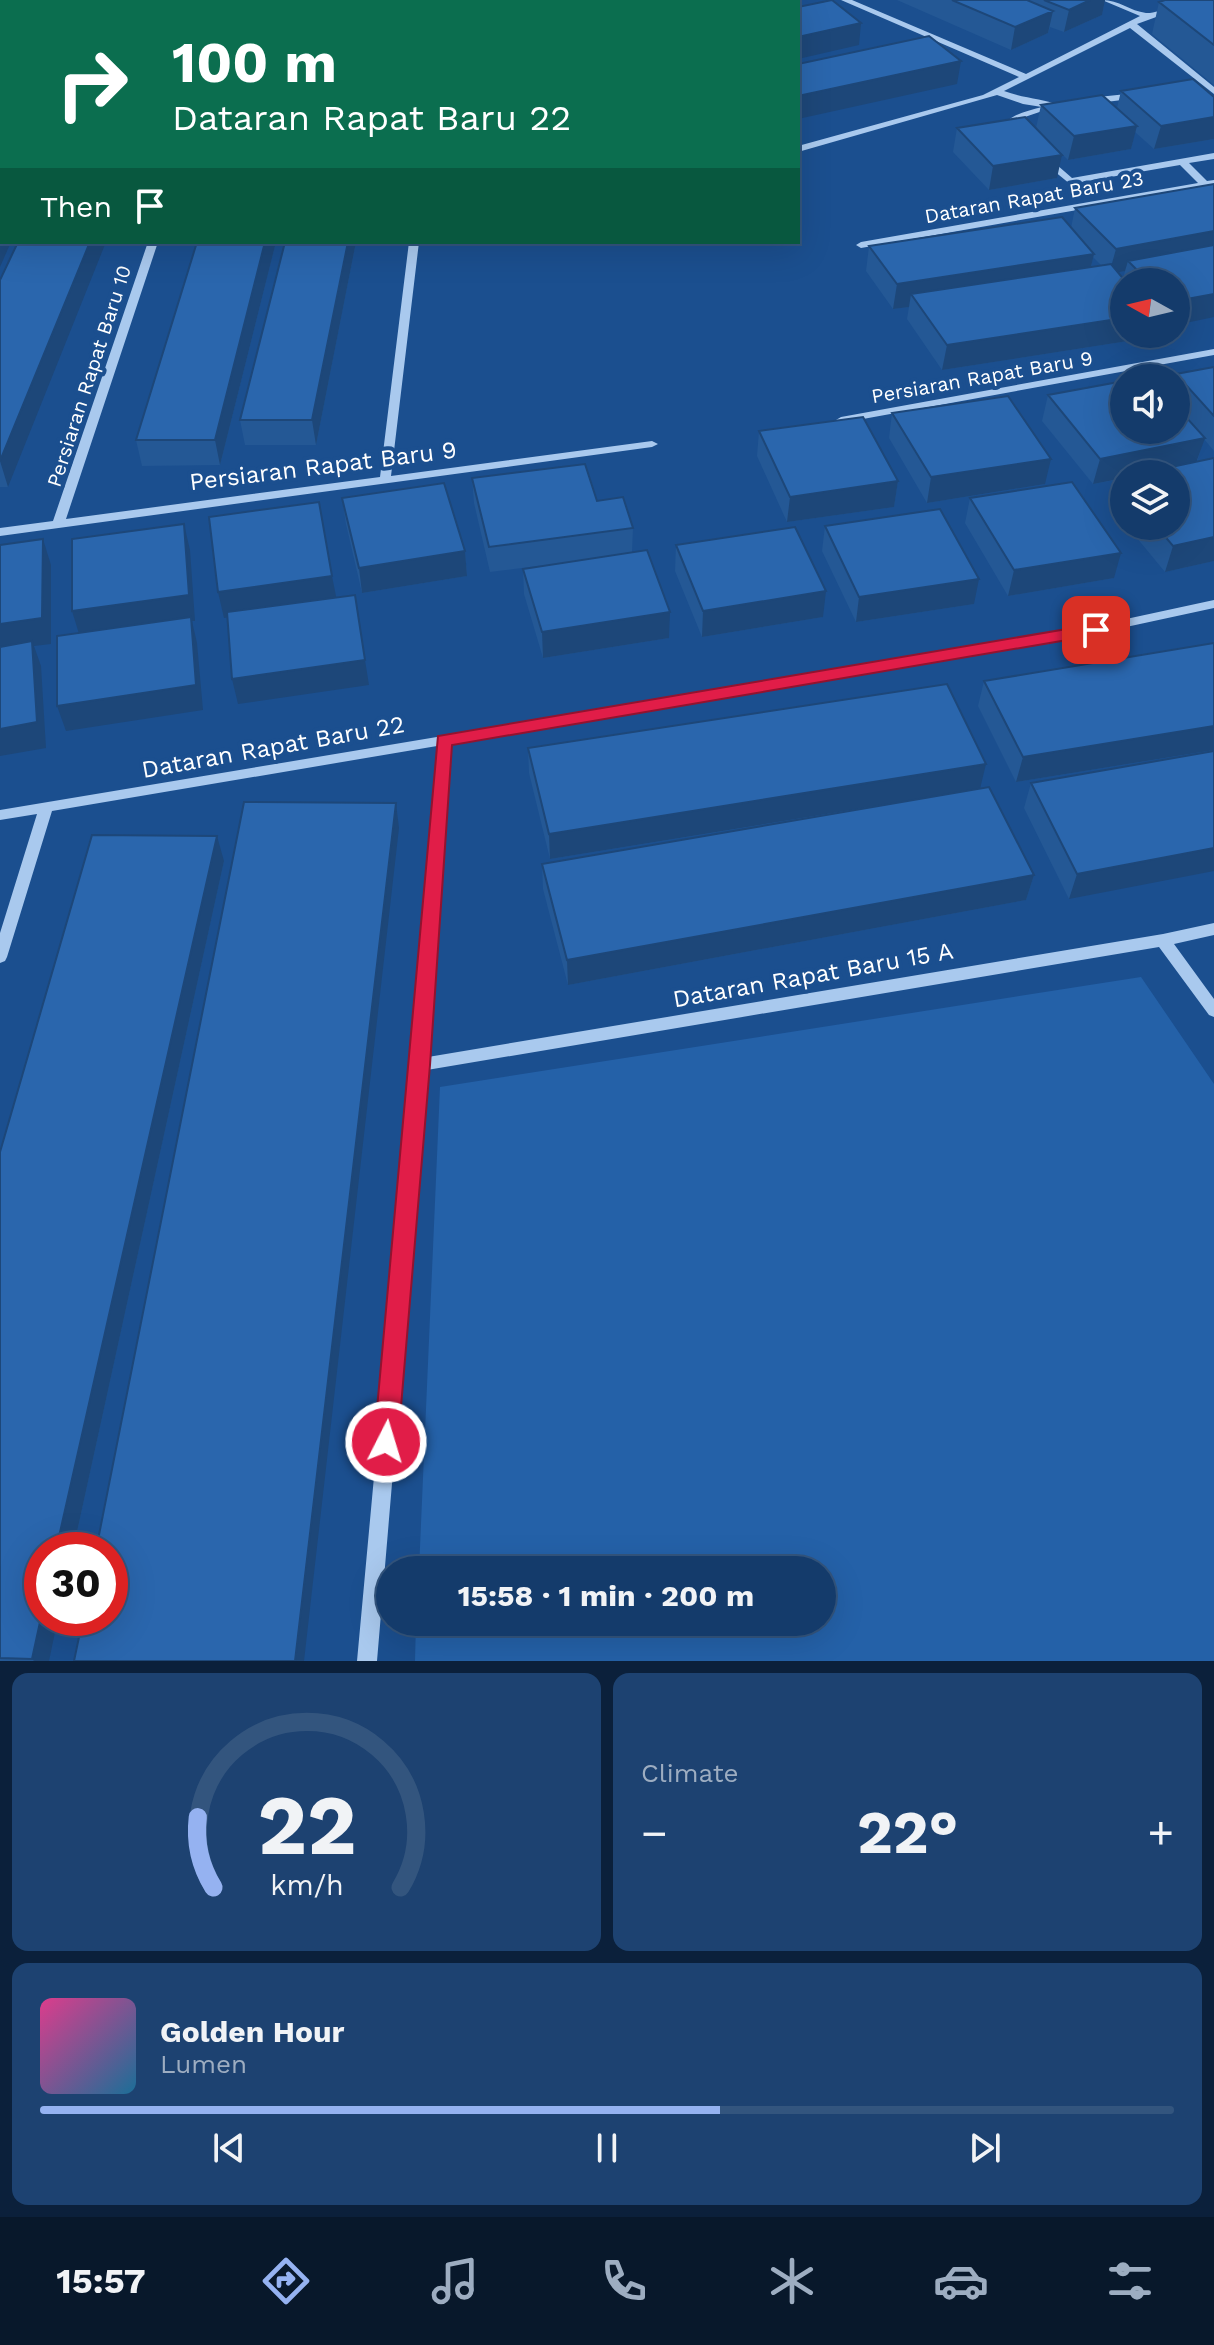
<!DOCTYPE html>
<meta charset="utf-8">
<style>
:root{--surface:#143b6b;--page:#1d4271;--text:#f1f3f6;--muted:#9dadc1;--line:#33557e;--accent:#95b2f1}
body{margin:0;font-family:"Work Sans",sans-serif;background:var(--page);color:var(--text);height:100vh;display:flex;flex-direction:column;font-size:30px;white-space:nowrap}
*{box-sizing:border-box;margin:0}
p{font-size:26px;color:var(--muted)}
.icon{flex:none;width:44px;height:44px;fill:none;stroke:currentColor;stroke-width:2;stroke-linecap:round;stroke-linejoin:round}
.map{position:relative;height:1661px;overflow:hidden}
.details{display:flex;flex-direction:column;gap:12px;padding:12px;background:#0b203b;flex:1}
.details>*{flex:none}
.banner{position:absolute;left:0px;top:0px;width:800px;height:244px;box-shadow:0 8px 32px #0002,0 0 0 2px var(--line);background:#0b6e4f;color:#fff;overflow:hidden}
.needle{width:52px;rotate:278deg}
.buttons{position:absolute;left:1110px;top:268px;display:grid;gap:16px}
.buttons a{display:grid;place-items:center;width:80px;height:80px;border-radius:50%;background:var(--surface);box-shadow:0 8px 32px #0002,0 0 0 2px var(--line);font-size:40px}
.speed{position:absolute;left:24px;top:1532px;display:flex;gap:16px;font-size:40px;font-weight:700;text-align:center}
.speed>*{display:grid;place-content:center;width:104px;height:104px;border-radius:50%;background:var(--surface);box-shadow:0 8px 32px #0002,0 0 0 2px var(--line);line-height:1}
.speed .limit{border:12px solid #d22;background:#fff;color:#111}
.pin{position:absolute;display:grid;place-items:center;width:68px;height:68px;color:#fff;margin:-34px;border-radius:16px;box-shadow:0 4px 12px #0006}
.me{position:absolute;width:88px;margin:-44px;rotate:5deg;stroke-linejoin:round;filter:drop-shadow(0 0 6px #0008)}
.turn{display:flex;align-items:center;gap:28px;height:168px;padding:0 40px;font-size:36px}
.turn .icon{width:104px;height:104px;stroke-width:2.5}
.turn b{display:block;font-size:56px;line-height:68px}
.then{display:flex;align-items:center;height:76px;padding:0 40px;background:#0003;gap:16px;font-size:30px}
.big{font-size:60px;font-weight:700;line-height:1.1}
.details .card{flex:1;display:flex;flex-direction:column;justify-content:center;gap:12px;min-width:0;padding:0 28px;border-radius:16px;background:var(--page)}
.details .dial{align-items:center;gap:0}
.dial svg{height:208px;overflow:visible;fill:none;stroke:var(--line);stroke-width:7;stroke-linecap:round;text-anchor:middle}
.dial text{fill:var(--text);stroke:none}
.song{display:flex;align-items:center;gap:24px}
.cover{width:96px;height:96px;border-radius:12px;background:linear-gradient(135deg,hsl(330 70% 55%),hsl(200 70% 35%))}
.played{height:8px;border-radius:4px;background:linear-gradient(90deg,var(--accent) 60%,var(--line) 60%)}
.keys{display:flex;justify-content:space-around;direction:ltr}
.heat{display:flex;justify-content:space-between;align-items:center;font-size:44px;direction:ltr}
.details .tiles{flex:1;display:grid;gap:12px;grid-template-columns:1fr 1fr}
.card:last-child{grid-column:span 2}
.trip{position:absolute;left:376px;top:1556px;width:460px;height:80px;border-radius:40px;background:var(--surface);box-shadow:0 8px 32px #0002,0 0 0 2px var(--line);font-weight:700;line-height:80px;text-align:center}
.dock{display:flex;height:128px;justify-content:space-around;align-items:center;background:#08182b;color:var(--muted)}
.dock .icon{width:56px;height:56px}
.dock .current{color:var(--accent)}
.dock b{font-size:36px;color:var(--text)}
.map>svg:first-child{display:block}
.green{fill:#2461a8}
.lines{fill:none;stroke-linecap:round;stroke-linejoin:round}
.minor{fill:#a9c9ee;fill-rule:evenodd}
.wall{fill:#245895;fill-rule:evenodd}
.shaded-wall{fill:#1d4779}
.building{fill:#2a66ad;stroke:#1d4779;stroke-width:2}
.route{fill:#e11d48;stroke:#92132f;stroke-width:2}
.labels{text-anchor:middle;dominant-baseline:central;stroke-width:8;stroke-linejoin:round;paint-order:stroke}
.far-street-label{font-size:20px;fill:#fff;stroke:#1b4f8f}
.street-label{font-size:24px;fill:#fff;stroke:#1b4f8f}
</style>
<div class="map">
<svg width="1214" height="1661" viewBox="0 0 1214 1661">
<rect width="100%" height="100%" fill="#1b4f8f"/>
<path class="green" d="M0 0H464L467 2H2L0 39Z
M1141 977 1214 1084V1661H415L416 1622H822V1570H419L440 1087Z"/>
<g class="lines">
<path class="minor" d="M569 0H578L580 2H571Z
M841 0H852L1026 74 1140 16 1102 0C1119 0 1130 11 1146 13 1159 14 1185 0 1203 0L1137 24 1214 87V94L1130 28 1004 91C1023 98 1043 99 1060 105L1019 119 1014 123 1020 132 1019 134H1013L1005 123C1015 113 1028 111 1042 107L1023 104 997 95 798 152V146L983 95 1019 77Z
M0 56H2V60H0Z
M1136 93 1140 96 1139 98 1089 104 1085 101 1089 98Z
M1214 153V159L1189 163 1207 181 1214 180V186L861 248 856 245 861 242 1198 183 1180 165 1070 184 1043 162V158H1049L1072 178Z
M0 190H2V196H0Z
M148 242H158L66 519 380 477 409 242H419L391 476 652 441 658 444 652 447 0 536V528L53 521Z
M1214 349V355L841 423 836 420 841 417Z
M1214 600V608L1066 640 450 744 428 1057 1163 934 1214 923V935L1174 944 1214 999V1017L1209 1015 1159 947 427 1070 377 1661H357L412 1065 437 746 52 811 7 957 5 961 0 963V933L37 814 0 820V810L1066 632Z"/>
</g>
<path class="wall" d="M631 0H694L692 2H635Z
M897 0H1105L1102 15 1064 32 1050 27 1048 33 1011 50Z
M1214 0V85L1152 34 1159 2Z
M0 60H2V163H0Z
M1121 91 1214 97V139L1154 149 1135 132 1131 149 1068 160 1036 128 1041 105 1117 108Z
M957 128 1057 178 989 190 953 152Z
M1075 208 1176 282H1124V334H1148L1147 338 942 370 907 319 909 307 893 309 866 271 869 246 1071 228ZM1093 257 1102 266 1091 267ZM1125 271 1123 279 1118 272Z
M197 242H276L220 465 142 466 136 440Z
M285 242H356L316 445H245L240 420Z
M0 280 8 487H0Z
M1214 367V451L1204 439 1197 462 1214 458V561L1165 572 1127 526H1176L1124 474V522L1109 504 1116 480 1093 484 1042 421 1048 395 1176 430V378H1175L1176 374Z
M892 413 1045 484 927 503 889 438Z
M759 431 898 481 894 507 787 522 757 456Z
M472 478 597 501 633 528 632 552 669 638 543 658 524 594 523 569 554 564 490 572 474 503Z
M342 498 465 551 467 576 362 593 346 524Z
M970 498 1114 578 1008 596 965 523Z
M825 526 974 604 856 622 822 551Z
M676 545 823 617 702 637 675 571Z
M1214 643V750L1016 782 978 706 984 681Z
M528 748 980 788 1034 875 1026 900 568 985 543 889 542 864 891 804 550 859 529 773Z
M1214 751 1069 899 1024 808 1031 783Z
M224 861 73 1550H42L49 1661H0V1152Z"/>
<path class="shaded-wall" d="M661 0H694L692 2H661Z
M1090 0H1105L1102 15 1064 32 1069 10Z
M1053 11 1048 33 1011 50 1015 27Z
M861 23 859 45 798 59V37Z
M961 61 957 84 798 119V96Z
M1214 117V139L1154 149 1161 126Z
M1137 126 1131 149 1068 160 1074 136Z
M1062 155 1057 178 989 190 993 166Z
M2 222V242H11L0 267V227Z
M1214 231V254L1128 261 1125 271 1109 274 1116 249Z
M90 242H106L8 487 0 461Z
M265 242H276L220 465 215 440Z
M348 242H356L316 445 312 420Z
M1094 254 1088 279 911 294 909 307 893 309 897 284Z
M1214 294V317L1176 325V301Z
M1124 318V334H1148L1147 338 942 370 947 345Z
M1205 438 1196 463 1143 474H1124V478L1093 484 1100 459Z
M1051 459 1045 484 927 503 931 477Z
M898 481 894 507 787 522 790 497Z
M184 524 190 550 195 621H192L197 643 203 710 66 731 57 706 80 637 72 611Z
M1214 537V561L1165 572 1173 546Z
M43 539 51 565V644L34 646 41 666 46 748 0 756V624Z
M465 551 467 576 362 593 359 568Z
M1121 553 1114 578 1008 596 1014 570Z
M332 576 337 601 224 618 218 592Z
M979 579 974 604 856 622 859 597Z
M826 591 823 617 702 637 703 611Z
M670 612 669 638 543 658 542 632Z
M365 660 369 685 238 704 232 679Z
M1214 726V750L1016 782 1023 757Z
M986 764 980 789 550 859 549 834Z
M396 803 399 828 304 1661H295Z
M217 836 224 861 73 1550H56Z
M1214 848V871L1069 899 1077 874Z
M1034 875 1026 900 568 985 567 960Z
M42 1613V1618H58L49 1661H34L32 1659Z"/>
<path class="building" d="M832 0 861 23 798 37V7Z
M952 0H1027L1053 11 1015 27Z
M1044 0H1090L1069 10Z
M1165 0H1214V45L1159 2Z
M929 36 961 61 798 96V64Z
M0 60H2V92H0Z
M1193 79 1214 97V117L1161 126 1121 91Z
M1102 95 1137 126 1074 136 1041 105Z
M0 105H2V139H0Z
M1025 117 1062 155 993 166 957 128Z
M1214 184V231L1116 249 1075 208Z
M0 199H2V222L0 227Z
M1062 217 1094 254 897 284 869 246Z
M18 242H90L0 461V280Z
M197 242H265L215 440H136Z
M285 242H348L312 420H240Z
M1214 245V294L1176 301V282H1149L1128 261Z
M1111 264 1126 282H1124V318L947 345 911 294Z
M1214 367V416L1176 374Z
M1124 381V430H1176V406L1205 438 1100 459 1048 395Z
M1008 396 1051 459 931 477 892 413Z
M863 417 898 481 790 497 759 431Z
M1214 458V537L1173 546 1156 526H1176V474H1138Z
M585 464 597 501 623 497 633 528 489 547 472 478Z
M1124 477V488L1116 479Z
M1072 482 1121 553 1014 570 970 498Z
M444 483 465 551 359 568 342 498Z
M319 502 332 576 218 592 209 517Z
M940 509 979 579 859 597 825 526Z
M184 524 189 595 72 611V539Z
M795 527 826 591 703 611 676 545Z
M43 539 42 618 0 624V545Z
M647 550 670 612 542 632 523 569Z
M355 595 365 660 232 679 227 612Z
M191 617 196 685 57 706V636Z
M32 641 37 722 0 729V647Z
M1214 643V726L1023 757 984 681Z
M947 684 986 764 549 834 528 748Z
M1214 751V848L1077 874 1031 783Z
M989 787 1034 875 567 960 542 864Z
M244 802 396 803 295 1661H74L83 1618H110V1550H96Z
M92 835 217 836 56 1550H42V1613L32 1659 0 1658V1152Z"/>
<path class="route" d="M1096 624 1104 630 1102 634 452 745 430 1065 398 1442 395 1450 386 1454 378 1450 374 1442 438 736Z"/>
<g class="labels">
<g class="far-street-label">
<text transform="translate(1034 197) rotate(-10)">Dataran Rapat Baru 23</text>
<text transform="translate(89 376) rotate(-72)">Persiaran Rapat Baru 10</text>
<text transform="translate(982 377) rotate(-10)">Persiaran Rapat Baru 9</text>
</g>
<g class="street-label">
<text transform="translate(323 466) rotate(-7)">Persiaran Rapat Baru 9</text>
<text transform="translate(273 747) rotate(-10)">Dataran Rapat Baru 22</text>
<text transform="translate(813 975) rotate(-10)">Dataran Rapat Baru 15 A</text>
</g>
</g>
</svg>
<div class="buttons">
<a><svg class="needle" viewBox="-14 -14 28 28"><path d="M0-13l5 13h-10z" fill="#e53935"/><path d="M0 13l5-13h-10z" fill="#9dadc1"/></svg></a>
<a><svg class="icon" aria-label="sound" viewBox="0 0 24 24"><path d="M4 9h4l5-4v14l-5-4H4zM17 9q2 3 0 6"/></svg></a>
<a><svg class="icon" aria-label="layers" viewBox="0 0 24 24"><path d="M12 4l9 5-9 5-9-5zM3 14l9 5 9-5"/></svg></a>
</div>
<div class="speed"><div class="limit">30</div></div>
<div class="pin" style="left:1096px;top:630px;background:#d93025"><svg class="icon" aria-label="arrive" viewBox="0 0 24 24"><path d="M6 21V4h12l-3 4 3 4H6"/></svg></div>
<svg class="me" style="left:386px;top:1442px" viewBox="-20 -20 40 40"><circle r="17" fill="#e11d48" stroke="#fff" stroke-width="3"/><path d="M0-11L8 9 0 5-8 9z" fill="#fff"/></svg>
<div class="trip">15:58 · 1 min · 200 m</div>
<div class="banner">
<div class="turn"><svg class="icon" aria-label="right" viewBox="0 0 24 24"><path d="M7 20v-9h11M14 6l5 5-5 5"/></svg><div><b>100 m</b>Dataran Rapat Baru 22</div></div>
<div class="then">Then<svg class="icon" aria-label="arrive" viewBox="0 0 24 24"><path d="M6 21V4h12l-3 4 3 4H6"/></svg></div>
</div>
</div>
<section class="details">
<div class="tiles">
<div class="card dial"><svg viewBox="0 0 100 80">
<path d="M14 69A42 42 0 1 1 86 69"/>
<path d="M14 69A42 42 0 0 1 8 42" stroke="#95b2f1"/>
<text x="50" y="56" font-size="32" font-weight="700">22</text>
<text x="50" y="72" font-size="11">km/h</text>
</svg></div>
<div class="card"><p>Climate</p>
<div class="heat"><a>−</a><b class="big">22°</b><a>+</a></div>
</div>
<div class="card">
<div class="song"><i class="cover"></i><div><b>Golden Hour</b><p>Lumen</p></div></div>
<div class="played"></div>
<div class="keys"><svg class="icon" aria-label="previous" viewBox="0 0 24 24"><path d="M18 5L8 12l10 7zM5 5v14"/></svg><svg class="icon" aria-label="pause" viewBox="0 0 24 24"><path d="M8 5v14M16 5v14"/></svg><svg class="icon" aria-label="next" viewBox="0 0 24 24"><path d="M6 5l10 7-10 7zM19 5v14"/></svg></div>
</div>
</div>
</section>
<nav class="dock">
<b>15:57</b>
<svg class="icon current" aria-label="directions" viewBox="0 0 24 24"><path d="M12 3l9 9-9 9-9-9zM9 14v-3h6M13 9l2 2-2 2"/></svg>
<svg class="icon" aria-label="music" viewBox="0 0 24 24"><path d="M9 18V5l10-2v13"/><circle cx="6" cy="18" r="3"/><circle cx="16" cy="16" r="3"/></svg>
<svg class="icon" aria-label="phone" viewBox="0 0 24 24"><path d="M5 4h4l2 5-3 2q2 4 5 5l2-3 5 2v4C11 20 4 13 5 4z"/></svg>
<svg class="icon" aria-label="climate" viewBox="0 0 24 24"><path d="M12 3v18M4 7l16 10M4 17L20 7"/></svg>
<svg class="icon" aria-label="car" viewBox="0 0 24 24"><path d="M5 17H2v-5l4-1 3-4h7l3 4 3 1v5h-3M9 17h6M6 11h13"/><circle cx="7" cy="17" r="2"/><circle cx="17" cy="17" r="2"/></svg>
<svg class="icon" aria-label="filters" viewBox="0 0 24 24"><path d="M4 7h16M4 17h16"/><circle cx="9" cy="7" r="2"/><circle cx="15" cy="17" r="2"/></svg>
</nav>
